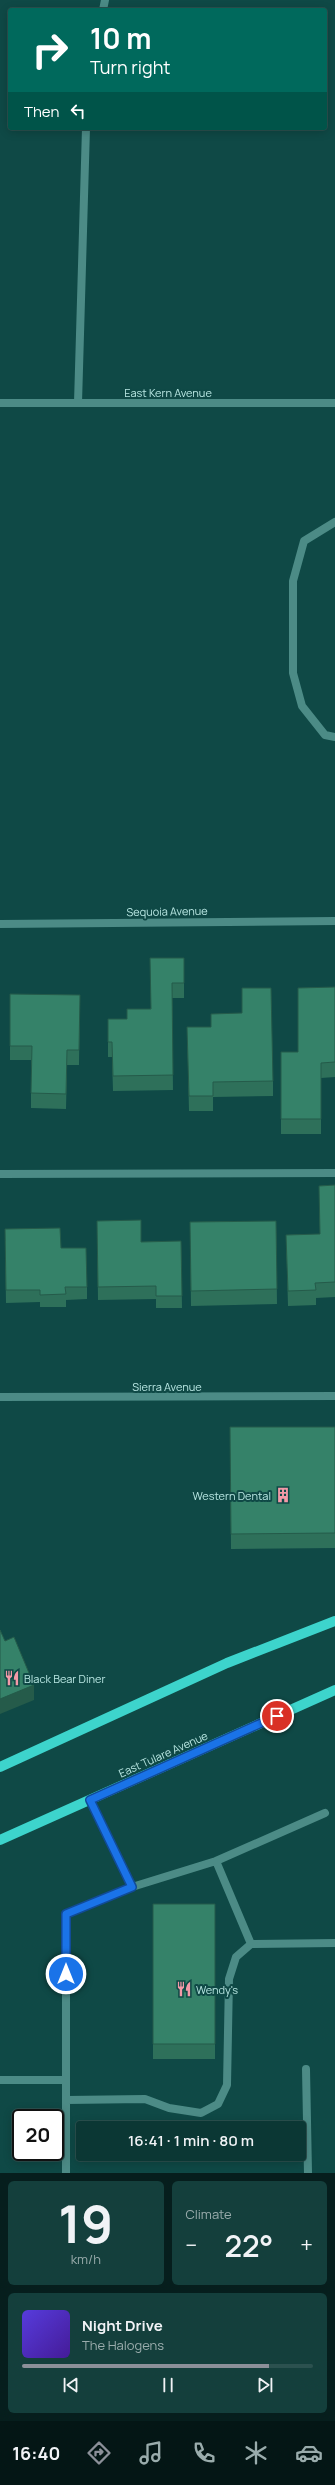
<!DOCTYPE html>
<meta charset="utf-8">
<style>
:root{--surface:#0b3734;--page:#143f3c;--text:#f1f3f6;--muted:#9aacac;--line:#2b514f;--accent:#8c9099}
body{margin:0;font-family:Manrope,sans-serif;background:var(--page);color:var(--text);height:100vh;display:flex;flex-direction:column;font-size:15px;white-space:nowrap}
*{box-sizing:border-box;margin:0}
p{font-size:13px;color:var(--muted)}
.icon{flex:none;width:22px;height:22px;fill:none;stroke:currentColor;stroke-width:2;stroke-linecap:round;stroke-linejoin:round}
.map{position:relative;height:2173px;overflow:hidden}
.panel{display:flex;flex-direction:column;gap:8px;padding:8px;background:#061e1d;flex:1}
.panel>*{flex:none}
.hud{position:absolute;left:8px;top:8px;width:319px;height:122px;border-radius:4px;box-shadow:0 2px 10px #0003,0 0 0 1px var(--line);background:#00695c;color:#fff;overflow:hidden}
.speed{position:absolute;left:12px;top:2109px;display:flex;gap:8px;font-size:20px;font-weight:700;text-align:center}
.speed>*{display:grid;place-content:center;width:52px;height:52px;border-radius:50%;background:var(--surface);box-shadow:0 2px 10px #0003,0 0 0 1px var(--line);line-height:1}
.speed .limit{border:2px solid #111;border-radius:6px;background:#fff;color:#111}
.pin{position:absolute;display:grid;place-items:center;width:34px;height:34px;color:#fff;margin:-17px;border:2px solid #fff;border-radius:50%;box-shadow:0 1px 4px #0007}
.me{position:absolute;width:44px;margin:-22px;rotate:0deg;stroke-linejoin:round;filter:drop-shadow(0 0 3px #0008)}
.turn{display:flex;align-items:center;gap:14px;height:84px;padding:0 16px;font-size:18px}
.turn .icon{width:52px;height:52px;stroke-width:2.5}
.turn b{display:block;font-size:28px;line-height:34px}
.then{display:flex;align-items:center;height:38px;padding:0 16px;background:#0003;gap:8px;font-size:15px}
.big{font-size:30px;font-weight:600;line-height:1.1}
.panel .card{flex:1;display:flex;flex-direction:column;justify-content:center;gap:6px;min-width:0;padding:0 14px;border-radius:6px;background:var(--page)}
.panel .dial{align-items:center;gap:0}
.dial b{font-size:52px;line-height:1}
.song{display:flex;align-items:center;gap:12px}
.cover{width:48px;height:48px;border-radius:6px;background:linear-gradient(135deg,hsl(250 70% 55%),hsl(260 70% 35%))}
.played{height:4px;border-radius:2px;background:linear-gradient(90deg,var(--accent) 85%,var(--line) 85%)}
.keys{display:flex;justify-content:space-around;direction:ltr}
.heat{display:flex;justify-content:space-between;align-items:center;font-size:22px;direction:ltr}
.panel .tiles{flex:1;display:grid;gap:8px;grid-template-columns:1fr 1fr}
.card:last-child{grid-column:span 2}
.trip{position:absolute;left:76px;top:2121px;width:230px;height:40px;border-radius:4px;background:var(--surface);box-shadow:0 2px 10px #0003,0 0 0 1px var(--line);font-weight:600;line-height:40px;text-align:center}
.tab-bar{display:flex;height:64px;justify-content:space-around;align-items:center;background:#041615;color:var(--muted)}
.tab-bar .icon{width:28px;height:28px}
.tab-bar .on{color:var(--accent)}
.tab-bar b{font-size:18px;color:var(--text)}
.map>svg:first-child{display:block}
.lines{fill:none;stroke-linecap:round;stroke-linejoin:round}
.lane{stroke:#4c8b86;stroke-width:8}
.street{stroke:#4c8b86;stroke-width:8}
.primary{stroke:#3dd4cc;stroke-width:10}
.wall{fill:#2e705a}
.shaded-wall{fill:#255b4a}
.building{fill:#358269;stroke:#255b4a}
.route-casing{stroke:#114b97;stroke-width:10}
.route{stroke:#1a73e8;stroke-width:7}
.labels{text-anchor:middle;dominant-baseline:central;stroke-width:4;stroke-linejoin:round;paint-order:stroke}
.street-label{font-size:11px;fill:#b8e6e2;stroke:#0f4946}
.poi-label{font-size:11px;fill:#b8e6e2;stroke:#0f4946;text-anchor:start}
</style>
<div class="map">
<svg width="335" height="2173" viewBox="0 0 335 2173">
<rect width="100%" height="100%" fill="#0f4946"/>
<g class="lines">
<path class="lane" d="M103 10 105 0
M78 403 86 128
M335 522 304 541 293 581V673L302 706 325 735 335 737
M0 1174 335 1173
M90 1800 132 1887
M216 1861 325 1813
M306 2069 308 2173
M0 2080H66
M66 2100 145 2099 169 2108 201 2113 218 2104 227 2085 229 1979 236 1957 251 1944
M66 2173V1914L132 1887 216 1861 251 1944 335 1943"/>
<path class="street" d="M0 403H335
M0 924 335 921
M0 1397 335 1396"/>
<path class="primary" d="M0 1767 227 1663 335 1621
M0 1840 335 1690"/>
</g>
<path class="wall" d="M184 958V998H172L173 1090 113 1091 112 1057H108V1019H127L150 1009Z
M335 987V1077L321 1078V1134H281V1052H298Z
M80 995 79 1065H67L66 1109 31 1108V1060H10V1046Z
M211 1014 273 1081V1096L213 1097V1111H189L187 1027H211Z
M335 1185V1297L316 1298V1305L288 1306 286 1235 320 1234 319 1186Z
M97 1221 141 1242 181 1241 182 1308H156V1299L98 1300Z
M276 1221 277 1304 191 1306 190 1222Z
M5 1241 61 1248 87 1287V1299L66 1300V1307H40V1302L6 1303Z
M230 1427H335V1548L231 1549Z
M153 1904H215V2059H153Z"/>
<path class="shaded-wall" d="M34 1685V1700L0 1714V1699Z"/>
<path class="building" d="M150 958H184V983H172L173 1075 113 1076 112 1042H108V1019H127V1009H151Z
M335 987V1062L321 1063V1119H281V1052H298V988Z
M242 988H271L273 1081 213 1082V1096H189L187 1027H211V1014L242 1013Z
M10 994 80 995 79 1050H67L66 1094 31 1093 32 1046H10Z
M335 1185V1282L315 1283 316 1290 288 1291 286 1235 320 1234 319 1186Z
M141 1220V1242L181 1241 182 1296H156V1286L98 1287 97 1221Z
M276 1221 277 1289 191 1291 190 1222Z
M60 1228 61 1248H86L87 1287H65L66 1294 40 1295V1290H6L5 1229Z
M230 1427H335V1533L231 1534Z
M0 1630 5 1641 14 1637 34 1685 0 1699Z
M153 1904H215V2044H153Z"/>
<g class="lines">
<defs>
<path id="route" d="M66 1974V1914L132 1887 90 1800 277 1716"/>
</defs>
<use href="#route" class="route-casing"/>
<use href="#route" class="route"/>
</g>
<defs>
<symbol id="building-bare" viewBox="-9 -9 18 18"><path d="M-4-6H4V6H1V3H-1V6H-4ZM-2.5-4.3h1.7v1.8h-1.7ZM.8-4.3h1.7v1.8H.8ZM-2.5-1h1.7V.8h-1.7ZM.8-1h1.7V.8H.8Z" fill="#f39aa8" stroke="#0f4946" stroke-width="2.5" paint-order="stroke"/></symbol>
<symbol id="restaurant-bare" viewBox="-9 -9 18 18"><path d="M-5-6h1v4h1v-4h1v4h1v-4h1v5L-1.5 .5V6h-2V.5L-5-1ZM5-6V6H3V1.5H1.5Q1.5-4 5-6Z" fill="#f39aa8" stroke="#0f4946" stroke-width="2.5" paint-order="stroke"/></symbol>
</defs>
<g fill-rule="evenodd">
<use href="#building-bare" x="272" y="1484" width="22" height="22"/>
<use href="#restaurant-bare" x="1" y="1667" width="22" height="22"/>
<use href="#restaurant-bare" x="173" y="1978" width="22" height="22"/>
</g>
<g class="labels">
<g class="street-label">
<text x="168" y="392">East Kern Avenue</text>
<text transform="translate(167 911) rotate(-1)">Sequoia Avenue</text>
<text x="167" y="1386">Sierra Avenue</text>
<text transform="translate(163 1754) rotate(-24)">East Tulare Avenue</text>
</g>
<g class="poi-label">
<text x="271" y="1495" text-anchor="end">Western Dental</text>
<text x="24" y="1678">Black Bear Diner</text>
<text x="196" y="1989">Wendy's</text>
</g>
</g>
</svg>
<div class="speed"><div class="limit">20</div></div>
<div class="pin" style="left:277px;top:1716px;background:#d93025"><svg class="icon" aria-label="arrive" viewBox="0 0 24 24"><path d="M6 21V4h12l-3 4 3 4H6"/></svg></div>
<svg class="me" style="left:66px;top:1974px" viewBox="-20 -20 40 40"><circle r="17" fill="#1a73e8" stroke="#fff" stroke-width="3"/><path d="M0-11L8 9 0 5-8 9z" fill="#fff"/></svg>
<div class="trip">16:41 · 1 min · 80 m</div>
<div class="hud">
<div class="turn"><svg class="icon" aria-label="right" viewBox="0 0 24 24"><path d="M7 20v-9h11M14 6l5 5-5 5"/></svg><div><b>10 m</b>Turn right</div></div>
<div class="then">Then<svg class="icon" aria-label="left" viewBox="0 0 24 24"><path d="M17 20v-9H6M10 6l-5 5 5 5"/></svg></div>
</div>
</div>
<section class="panel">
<div class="tiles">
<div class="card dial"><b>19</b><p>km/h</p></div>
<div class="card"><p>Climate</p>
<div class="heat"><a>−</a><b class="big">22°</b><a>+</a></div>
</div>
<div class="card">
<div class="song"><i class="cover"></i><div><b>Night Drive</b><p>The Halogens</p></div></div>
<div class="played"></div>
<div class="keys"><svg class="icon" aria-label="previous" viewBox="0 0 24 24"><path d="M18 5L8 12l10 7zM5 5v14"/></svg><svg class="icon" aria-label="pause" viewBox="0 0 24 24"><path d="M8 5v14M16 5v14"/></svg><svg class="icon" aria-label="next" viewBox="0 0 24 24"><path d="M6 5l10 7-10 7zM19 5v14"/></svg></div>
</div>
</div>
</section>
<nav class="tab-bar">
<b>16:40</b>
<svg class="icon on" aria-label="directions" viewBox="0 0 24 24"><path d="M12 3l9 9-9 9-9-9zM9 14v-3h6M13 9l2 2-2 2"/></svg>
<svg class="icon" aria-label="music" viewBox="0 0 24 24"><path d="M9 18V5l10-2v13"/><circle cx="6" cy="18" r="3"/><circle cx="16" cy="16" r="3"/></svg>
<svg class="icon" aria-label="phone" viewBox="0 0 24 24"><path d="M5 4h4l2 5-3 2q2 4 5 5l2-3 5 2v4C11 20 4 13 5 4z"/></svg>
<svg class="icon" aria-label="climate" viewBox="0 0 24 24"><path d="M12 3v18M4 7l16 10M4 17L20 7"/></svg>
<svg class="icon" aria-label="car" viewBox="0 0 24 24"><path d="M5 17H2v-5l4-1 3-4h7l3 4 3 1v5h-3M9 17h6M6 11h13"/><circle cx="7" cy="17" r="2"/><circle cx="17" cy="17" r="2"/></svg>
</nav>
